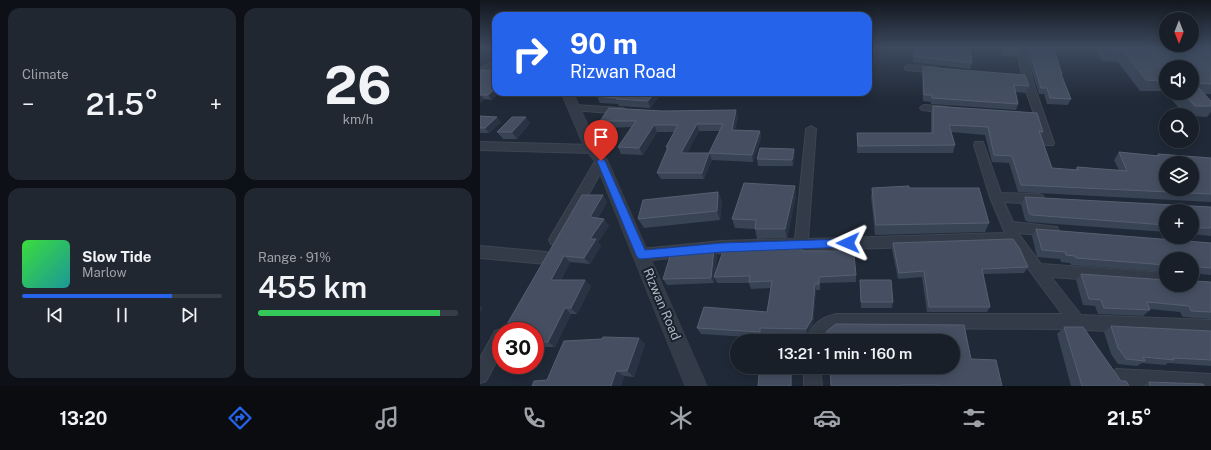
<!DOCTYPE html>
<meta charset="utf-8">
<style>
:root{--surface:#181f29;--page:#212731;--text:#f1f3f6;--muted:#9fa2a8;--line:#363d46;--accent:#2563eb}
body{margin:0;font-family:"Public Sans",sans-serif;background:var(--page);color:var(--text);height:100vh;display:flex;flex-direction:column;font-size:15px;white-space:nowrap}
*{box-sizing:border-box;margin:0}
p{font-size:13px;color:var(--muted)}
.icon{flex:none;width:22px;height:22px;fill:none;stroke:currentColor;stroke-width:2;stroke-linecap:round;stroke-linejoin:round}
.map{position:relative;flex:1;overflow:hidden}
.drawer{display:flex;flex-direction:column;gap:8px;padding:8px;background:#0d1117;width:480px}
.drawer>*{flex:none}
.banner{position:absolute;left:12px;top:12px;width:380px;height:84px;border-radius:12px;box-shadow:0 2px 10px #0003,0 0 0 1px var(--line);background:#2563eb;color:#fff;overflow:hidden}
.needle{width:26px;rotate:180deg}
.fabs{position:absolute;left:679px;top:12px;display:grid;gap:8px}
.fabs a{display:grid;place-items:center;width:40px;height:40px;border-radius:50%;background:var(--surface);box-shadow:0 2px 10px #0003,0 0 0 1px var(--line);font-size:20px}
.speed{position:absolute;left:12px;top:322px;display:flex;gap:8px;font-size:20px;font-weight:700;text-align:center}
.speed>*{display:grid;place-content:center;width:52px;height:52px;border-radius:50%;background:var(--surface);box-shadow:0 2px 10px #0003,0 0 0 1px var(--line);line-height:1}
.speed .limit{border:6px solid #d22;background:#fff;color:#111}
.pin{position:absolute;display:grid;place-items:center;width:34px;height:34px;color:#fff;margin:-41px -17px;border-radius:50% 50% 50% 0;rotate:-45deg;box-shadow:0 0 4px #0007}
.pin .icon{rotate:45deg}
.me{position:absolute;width:44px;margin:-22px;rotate:269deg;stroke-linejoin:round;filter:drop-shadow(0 0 3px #0008)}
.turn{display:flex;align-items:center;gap:14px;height:84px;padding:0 12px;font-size:18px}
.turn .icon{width:52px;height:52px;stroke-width:2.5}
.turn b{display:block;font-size:28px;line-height:34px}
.big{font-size:30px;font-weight:600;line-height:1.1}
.drawer .widget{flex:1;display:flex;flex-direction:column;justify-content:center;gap:6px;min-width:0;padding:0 14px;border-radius:12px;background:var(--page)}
.drawer .dial{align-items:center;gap:0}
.dial b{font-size:52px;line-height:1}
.song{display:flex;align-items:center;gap:12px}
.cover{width:48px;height:48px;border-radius:6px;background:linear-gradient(135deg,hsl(120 70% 55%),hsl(180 70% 35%))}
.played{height:4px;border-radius:2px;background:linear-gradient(90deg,var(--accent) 75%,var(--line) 75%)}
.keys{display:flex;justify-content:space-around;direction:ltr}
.heat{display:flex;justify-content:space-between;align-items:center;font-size:22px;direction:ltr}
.charge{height:6px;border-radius:3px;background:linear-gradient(90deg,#34c759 91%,var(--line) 0)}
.drawer .tiles{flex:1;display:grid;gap:8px;grid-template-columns:repeat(2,1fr)}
.trip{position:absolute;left:250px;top:334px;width:230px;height:40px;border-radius:20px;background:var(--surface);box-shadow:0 2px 10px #0003,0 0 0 1px var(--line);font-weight:600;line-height:40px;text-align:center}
.tabs{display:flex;height:64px;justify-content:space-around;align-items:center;background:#0a0c10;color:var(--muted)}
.tabs .icon{width:28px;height:28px}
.tabs .active{color:var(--accent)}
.tabs b{font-size:18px;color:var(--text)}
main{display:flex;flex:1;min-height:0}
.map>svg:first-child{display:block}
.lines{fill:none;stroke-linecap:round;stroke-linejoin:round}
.minor-casing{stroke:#3d4551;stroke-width:2}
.tertiary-casing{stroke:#3d4551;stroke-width:1}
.minor{fill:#333b48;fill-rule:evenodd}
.tertiary{fill:#333b48;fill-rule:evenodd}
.wall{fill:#384354;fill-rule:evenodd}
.shaded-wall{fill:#293344}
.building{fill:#454f61;stroke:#555f70;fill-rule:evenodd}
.route{fill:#2563eb;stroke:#184099}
.labels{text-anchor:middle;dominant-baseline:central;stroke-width:4;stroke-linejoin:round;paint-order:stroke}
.street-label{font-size:13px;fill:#aeb6c5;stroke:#19212c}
</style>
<main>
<section class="drawer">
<div class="tiles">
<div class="widget"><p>Climate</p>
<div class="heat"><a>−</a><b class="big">21.5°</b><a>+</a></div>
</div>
<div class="widget dial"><b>26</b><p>km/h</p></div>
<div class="widget">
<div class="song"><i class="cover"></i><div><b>Slow Tide</b><p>Marlow</p></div></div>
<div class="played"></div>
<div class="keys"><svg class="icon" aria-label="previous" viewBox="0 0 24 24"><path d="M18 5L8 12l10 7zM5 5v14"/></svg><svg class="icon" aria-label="pause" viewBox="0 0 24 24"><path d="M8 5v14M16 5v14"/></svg><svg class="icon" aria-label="next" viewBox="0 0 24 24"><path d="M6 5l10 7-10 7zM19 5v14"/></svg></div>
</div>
<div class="widget"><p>Range · 91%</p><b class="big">455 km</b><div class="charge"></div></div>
</div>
</section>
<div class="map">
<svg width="731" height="386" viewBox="0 0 731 386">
<rect width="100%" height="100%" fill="#202937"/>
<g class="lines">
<defs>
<path id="minor" d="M536 47H544L555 88 574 143 573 145H565L564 143 545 88Z
M16 60V66L0 75V68Z
M429 65 458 67 462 70 458 73 426 70 425 68 426 66Z
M95 105 143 108 148 111 143 114 92 110 90 108 92 106Z
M445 105 468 107 473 110 468 113 442 110 440 108 442 106Z
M331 126 336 129 328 239 525 233 510 197 494 145 495 142H503L504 145 521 193 559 194 563 196 565 199 563 202 559 204 524 202 533 222 577 227 579 231 577 235 572 236 538 233 561 264 686 273V285L571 277 601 315 731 320V336L606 330 600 333 594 329 356 328 347 333 342 341H326C332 325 339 318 356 314H582L530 244 242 253 161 261 156 259 154 255 156 251 161 249 242 241 315 239 326 129Z
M0 142 112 145 116 146 117 149 116 152 112 153 0 150Z
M121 157 125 158 127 161 81 244 76 245 71 244 69 240 71 236 117 158Z
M0 246 66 252 71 254 73 258 71 262 66 264 0 258Z
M21 329 26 331H21V353L6 381 0 383V358L15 331Z
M324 367H340L342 386H324Z
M637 369 731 374V386H636L631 384 628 378 631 372Z"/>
<path id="tertiary" d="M81 92H93L118 147 128 161 227 386H205L115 162 105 149Z"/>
</defs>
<use href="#minor" class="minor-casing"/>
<use href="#tertiary" class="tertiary-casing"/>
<use href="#minor" class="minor"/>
<use href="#tertiary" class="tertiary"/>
</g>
<path class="wall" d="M433 47H490L492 63 490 69 433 62Z
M520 47H538L539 52 537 57 522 56Z
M545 47H573L582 74V76L591 99 588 105 567 104 564 94H559Z
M614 47H731V94H724L731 101V112L727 117 712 116V115H705L686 93H712L686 67V93L685 91H660L638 62 622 61Z
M443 67 549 86 546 93 535 92 538 104 536 110 451 104V102L443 101 442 74Z
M0 70 12 100 4 99 0 103Z
M121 92H183L170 108 139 106 138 104 120 103 117 96Z
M453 106 563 132 561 137 572 168 595 170 597 167 639 170 634 160 639 152 676 156 678 154 731 158V202L538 192 529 163 512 162 505 135 471 132 475 145 473 153H377V133H451V113Z
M0 116 21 122 9 133H0Z
M258 117 255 130 280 131 281 138 273 162 232 160 224 179H181L177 173 187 150 186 147 194 132H177L163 155 141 154 138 147 151 127 124 128 120 121ZM219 131H240L229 153H207Z
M50 123 37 139H23L17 132Z
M315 155 313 166H278L277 159Z
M392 188H429L509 223 505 232 395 235 391 197Z
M238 192 242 202 240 220 164 228 158 219Z
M123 195 127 202 118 218 124 219 129 226 118 242 121 246 110 264 90 262 81 280 111 286 97 314H91L75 347H55V331H23Z
M316 196 307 238 277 239 275 229 255 228 252 219Z
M545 197 731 207V236L712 234V211H686V232L548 222 545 220 541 204Z
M556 229 731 243V275L719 274 715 281 731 282V319L703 317 700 312 670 309V310L663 316 618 314 615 306 603 305 596 280 601 274 712 285V259H686V272L591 265 590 263 581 262 580 259 557 257 552 236Z
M413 243 548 267 544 273 503 274 510 307 507 312H447L442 277 418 279 412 249Z
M323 251 376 275V282L340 283V290H336L333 325 327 335 282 334 283 338 221 334 217 328 287 312 291 288 271 289 269 283H237L235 278 234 283 187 285 183 279 237 255 235 274Z
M380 280 413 302 412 308H381Z
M631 326 731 331V366L688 363 685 365 662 363 657 366 638 364 631 354 624 332Z
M584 327 641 381 649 386H591L577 334Z
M165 344 154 377 144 376 141 386H52Z
M491 359 522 386H351Z
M669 382 724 386H662Z"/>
<path class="shaded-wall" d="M16 88V92H21L12 100 8 95Z
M175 92H183L170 108 168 101Z
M0 94 4 99 0 103Z
M256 110 258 117 253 136 252 130Z
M17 117 21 122 9 133 5 128Z
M46 117 50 123 37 139 32 132Z
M217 124 219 131 204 160 201 153Z
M174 125 177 132 163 155 159 148Z
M280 131 281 138 273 162 272 155Z
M314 149 315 155 313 166 312 160Z
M229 153 232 160 224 179 222 173Z
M315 186 316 196 307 238 305 229Z
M238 192 242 202 240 220 237 211Z
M123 195 127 202 114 224 110 217Z
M124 219 129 226 118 242 121 246 110 264 104 258 110 239Z
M234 249 237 255 235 277H234L235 278 234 283 231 278Z
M84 256 90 262 78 285 71 280Z
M105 280 111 286 97 314 91 308Z
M335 284 336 290 333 325 327 335 326 329Z
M0 306 3 308 0 312Z
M85 308 91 314 75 347 68 342Z
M159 338 165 344 154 377 147 371Z
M311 370 312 375V386H311Z
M136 371 144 376 141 386H131Z"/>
<path class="building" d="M434 47H490L492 63 433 56Z
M523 47H538L539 52 524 51Z
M549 47H573L582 74H581L591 99 570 98 567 88H561Z
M624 47H731V84L714 83 731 101V106H715L703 93H712V67H686V81L666 80 644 52 627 51Z
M443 67 545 75 549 86 534 85 538 104 452 98V95H444Z
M0 70H1L16 71V88L8 95H0Z
M121 92H175L168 101 136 99 137 98 117 96Z
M453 106 557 113 563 132 559 131 572 168 598 170 597 167 647 171 639 152 679 156 678 154 731 158V194L541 185 532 156 514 155 508 127 469 125 475 145 378 146 377 133H453ZM686 163H712V189H686Z
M129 108 183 111 256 110 252 130 280 131 272 155 229 153 243 124H217L201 153H229L222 173H177L188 147H186L198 125H174L159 148 138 147 156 121H120Z
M0 116 17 117 5 128H0Z
M32 117H46L32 132H17Z
M280 148 314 149 312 160 277 159Z
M264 183 315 186 305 229H275L276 220 252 219Z
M429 186V188H499L509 223 396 225 392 188Z
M238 192 237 211 158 219 163 200Z
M102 195H123L110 217 124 219 110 239H116L104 258 84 256 71 280H105L91 308H85L68 342H55V331H23Z
M545 197 731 207V228H712V211H686V225L552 215 549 213Z
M556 229 731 243V268L719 267V277L714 279 715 281 731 282V312L711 311 709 306 667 302 670 310 624 308 621 300 609 299 601 274 686 280V285H712V259H686V265L596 258 595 256 586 255 585 252 562 250Z
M533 239 540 249 548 267 503 269H502L510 307H449L444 271 419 273 413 243Z
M359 244H373L376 275 339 277V284H335L332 319 326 329 280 328V332L217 328 224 307 287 312 292 281 269 282 270 276 234 277 244 248 322 245V251H359Z
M234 249 231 278 183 279 191 253Z
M380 280H411L413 302H381Z
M356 324 484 325 491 359 516 360 522 386H458V385H421V386H351L350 367H473V341H346L347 331Z
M631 326 731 331V360L693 358 694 360 663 357 665 361 646 359 638 348Z
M584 327H603L641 381H646L649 386H602Z
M21 335V342H17Z
M123 337 159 338 147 371H136L131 386H52L54 381 67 380 84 341 122 339Z
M311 370V386H278L279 374Z
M669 382 723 384 724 386H670Z"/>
<linearGradient id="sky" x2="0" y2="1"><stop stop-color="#12171e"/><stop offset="0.47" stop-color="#3c495e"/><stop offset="1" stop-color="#3c495e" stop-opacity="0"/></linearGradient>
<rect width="731" height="101" fill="url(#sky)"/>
<path class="route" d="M121 158 125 161 165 250 242 243 368 239 371 240 373 243 371 246 368 247 242 252 161 259 158 258 156 255 117 161Z"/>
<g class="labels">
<g class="street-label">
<text transform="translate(182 304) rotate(67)">Rizwan Road</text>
</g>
</g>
</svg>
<div class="fabs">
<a><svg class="needle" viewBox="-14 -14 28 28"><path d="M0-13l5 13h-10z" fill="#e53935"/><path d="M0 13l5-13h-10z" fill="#9fa2a8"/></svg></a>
<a><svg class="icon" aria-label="sound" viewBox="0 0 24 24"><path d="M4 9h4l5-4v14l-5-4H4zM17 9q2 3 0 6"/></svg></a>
<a><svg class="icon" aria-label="search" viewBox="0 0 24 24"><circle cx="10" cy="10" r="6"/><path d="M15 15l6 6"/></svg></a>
<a><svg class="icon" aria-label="layers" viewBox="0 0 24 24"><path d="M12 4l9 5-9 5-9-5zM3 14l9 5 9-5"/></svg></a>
<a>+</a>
<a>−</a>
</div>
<div class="speed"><div class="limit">30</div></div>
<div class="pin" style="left:121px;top:161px;background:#d93025"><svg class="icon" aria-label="arrive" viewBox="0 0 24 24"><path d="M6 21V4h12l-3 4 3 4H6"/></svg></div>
<svg class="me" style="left:368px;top:243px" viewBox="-20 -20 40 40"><path d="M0-17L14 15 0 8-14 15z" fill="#2563eb" stroke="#fff" stroke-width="4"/></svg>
<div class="trip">13:21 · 1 min · 160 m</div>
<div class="banner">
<div class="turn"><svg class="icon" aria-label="right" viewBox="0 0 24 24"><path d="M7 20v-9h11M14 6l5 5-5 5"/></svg><div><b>90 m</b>Rizwan Road</div></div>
</div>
</div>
</main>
<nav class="tabs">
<b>13:20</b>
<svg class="icon active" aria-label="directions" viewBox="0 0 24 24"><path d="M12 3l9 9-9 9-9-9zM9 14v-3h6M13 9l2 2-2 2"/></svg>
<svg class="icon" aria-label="music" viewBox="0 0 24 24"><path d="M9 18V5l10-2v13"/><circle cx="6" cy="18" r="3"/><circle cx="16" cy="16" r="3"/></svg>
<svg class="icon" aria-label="phone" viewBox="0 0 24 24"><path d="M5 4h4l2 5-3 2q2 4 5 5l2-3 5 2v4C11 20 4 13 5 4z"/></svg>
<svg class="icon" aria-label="climate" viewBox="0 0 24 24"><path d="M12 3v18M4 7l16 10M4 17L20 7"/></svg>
<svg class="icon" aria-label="car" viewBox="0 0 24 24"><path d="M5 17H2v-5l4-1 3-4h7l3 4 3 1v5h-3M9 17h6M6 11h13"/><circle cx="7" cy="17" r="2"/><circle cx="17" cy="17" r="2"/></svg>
<svg class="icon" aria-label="filters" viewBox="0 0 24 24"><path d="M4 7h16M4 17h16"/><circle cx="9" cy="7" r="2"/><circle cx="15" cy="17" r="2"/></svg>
<b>21.5°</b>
</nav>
